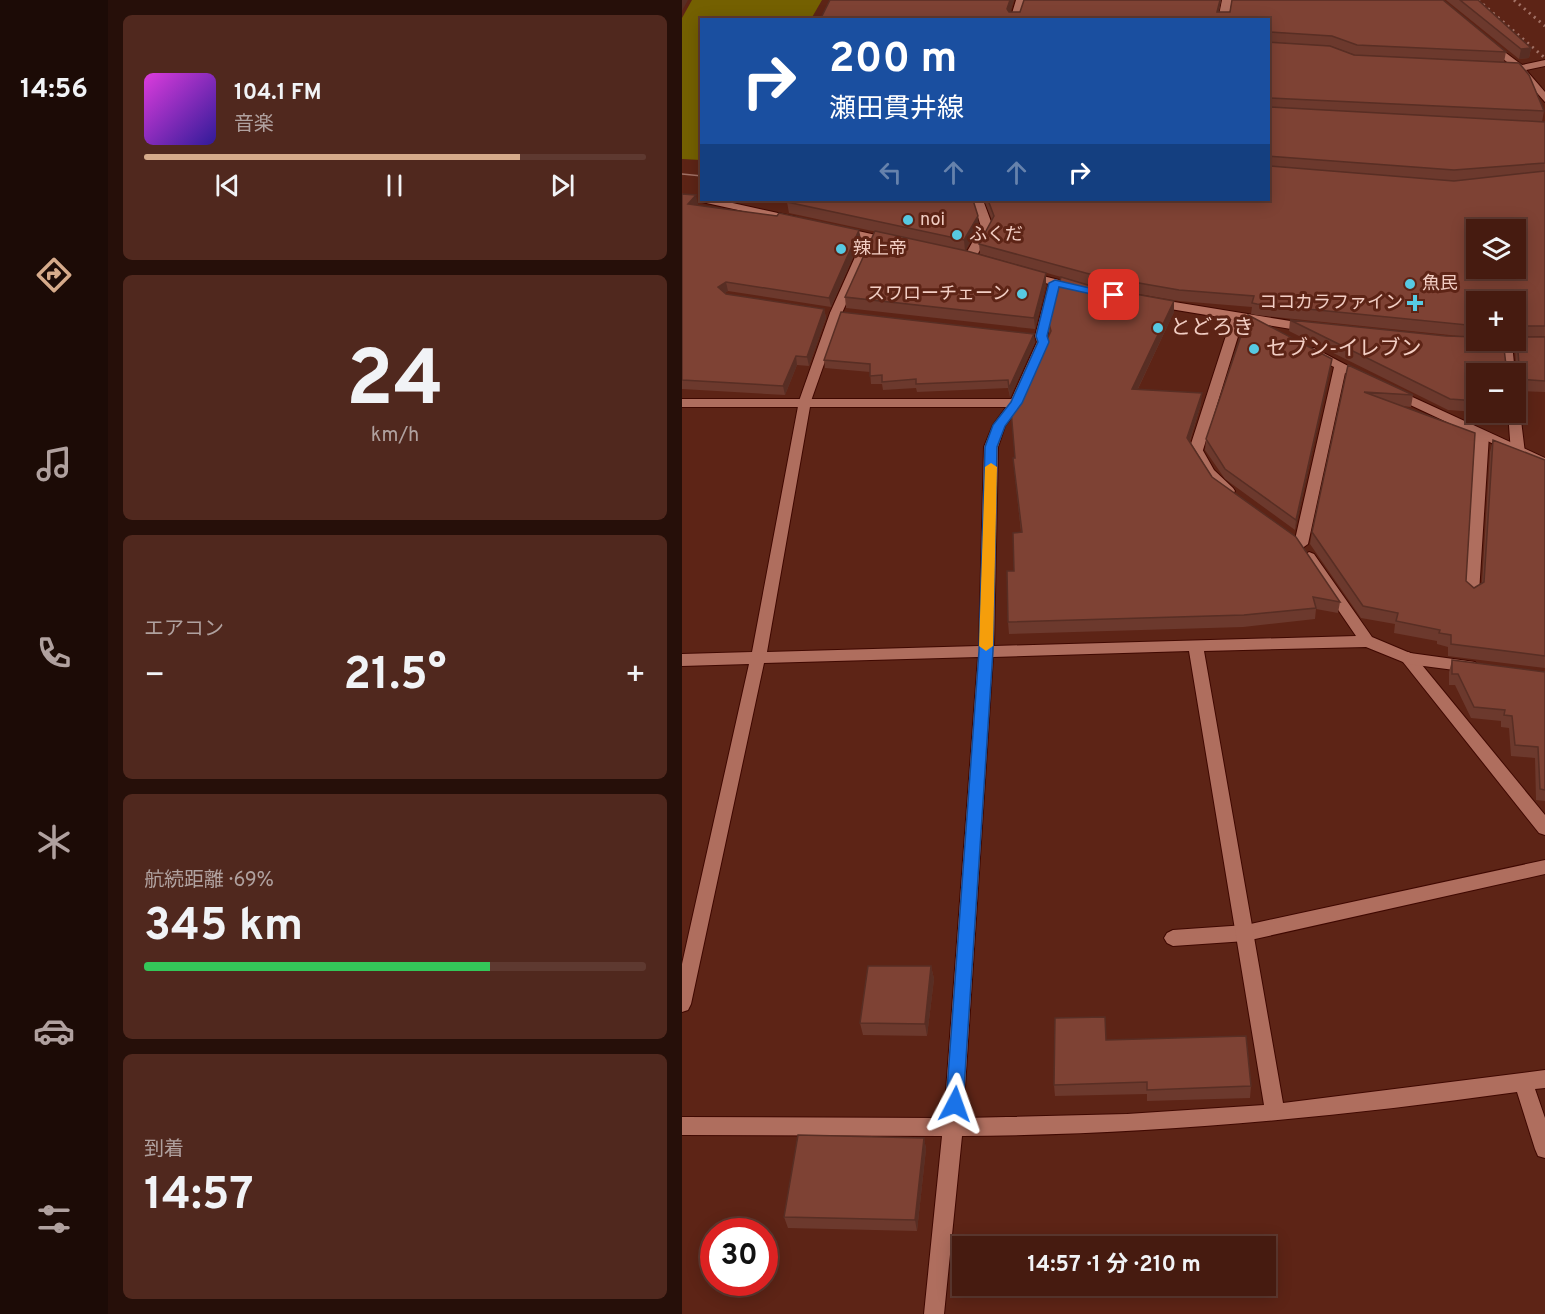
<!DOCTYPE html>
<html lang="ja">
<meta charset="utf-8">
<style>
:root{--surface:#461b10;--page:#50281e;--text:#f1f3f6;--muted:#b0a19f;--line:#5e3930;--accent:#d6ab8b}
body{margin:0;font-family:Overpass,"Noto Sans JP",sans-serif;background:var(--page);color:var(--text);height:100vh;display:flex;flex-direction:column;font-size:22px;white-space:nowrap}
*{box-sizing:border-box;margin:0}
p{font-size:20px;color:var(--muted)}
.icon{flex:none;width:33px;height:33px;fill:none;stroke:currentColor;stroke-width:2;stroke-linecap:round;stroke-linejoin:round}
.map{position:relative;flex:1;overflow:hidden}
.drawer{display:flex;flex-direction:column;gap:15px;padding:15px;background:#260f09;width:574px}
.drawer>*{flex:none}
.guide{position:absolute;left:18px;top:18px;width:570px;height:183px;border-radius:0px;box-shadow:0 3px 15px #0003,0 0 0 2px var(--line);background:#1a4fa0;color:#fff;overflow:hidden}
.controls{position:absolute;left:784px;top:219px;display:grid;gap:12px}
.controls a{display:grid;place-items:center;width:60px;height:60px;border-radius:0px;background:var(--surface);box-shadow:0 3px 15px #0003,0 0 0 2px var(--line);font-size:30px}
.speed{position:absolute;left:18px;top:1218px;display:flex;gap:12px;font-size:30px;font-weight:700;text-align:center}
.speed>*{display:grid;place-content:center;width:78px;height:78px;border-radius:50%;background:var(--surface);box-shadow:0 3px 15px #0003,0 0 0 2px var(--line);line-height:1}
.speed .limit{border:9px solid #d22;background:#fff;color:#111}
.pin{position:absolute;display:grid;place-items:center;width:51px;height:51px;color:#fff;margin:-26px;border-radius:12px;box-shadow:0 3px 9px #0006}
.me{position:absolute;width:66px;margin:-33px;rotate:4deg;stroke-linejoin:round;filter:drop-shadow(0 0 4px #0008)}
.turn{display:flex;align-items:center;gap:21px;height:126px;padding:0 30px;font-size:27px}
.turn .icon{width:78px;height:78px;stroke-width:2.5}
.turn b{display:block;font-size:42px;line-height:51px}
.lanes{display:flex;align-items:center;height:57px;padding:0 30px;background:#0003;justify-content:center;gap:30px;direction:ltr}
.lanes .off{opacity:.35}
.big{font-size:45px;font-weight:700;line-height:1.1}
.drawer .card{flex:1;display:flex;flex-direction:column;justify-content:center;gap:9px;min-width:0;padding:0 21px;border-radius:9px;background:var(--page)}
.drawer .dial{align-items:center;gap:0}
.dial b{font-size:78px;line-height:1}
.song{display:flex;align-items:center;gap:18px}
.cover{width:72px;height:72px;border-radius:9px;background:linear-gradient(135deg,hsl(300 70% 55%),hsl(250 70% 35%))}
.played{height:6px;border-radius:3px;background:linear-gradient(90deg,var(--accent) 75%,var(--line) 75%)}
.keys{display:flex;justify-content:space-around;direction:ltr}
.heat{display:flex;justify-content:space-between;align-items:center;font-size:33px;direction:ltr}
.charge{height:9px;border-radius:4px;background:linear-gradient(90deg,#34c759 69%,var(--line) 0)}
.trip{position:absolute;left:270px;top:1236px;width:324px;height:60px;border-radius:0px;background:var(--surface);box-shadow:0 3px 15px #0003,0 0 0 2px var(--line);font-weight:700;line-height:60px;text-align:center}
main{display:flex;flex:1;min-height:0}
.tab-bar{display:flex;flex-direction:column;width:108px;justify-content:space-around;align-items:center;background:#1c0b06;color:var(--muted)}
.tab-bar .icon{width:42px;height:42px}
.tab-bar .current{color:var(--accent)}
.tab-bar b{font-size:27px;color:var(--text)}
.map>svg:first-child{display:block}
.green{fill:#746001}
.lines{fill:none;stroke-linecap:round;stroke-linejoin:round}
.service-casing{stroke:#3f0800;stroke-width:2}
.minor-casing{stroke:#3f0800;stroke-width:2}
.secondary-casing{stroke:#3f0800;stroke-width:2}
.service{fill:#af6e5e;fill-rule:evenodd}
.minor{fill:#af6e5e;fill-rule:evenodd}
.secondary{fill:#b77362;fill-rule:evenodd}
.tram{stroke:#a17165;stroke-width:1.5}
.rail{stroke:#a17165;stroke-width:3;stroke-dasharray:2 4.5;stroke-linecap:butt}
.wall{fill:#6c392d}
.shaded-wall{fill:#582e24}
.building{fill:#7e4234;stroke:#582e24;stroke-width:1.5;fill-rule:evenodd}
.route{fill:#1a73e8;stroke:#114b97;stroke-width:1.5}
.slow{fill:#f59e0b}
.poi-dot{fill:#57c9e2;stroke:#5d2416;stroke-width:2}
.labels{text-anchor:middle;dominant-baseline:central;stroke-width:6;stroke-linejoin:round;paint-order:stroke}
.far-poi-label{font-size:18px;fill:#f2cec4;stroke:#5d2416;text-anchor:start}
.poi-label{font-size:21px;fill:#f2cec4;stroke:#5d2416;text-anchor:start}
</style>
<main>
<nav class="tab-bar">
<b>14:56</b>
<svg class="icon current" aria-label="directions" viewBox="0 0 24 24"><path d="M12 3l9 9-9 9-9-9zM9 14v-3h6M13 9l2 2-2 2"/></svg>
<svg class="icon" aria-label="music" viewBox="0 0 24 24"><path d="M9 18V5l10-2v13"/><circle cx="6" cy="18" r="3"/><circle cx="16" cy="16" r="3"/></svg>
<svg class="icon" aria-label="phone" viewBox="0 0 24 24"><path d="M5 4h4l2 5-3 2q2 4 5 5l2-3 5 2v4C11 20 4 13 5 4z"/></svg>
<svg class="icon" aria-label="climate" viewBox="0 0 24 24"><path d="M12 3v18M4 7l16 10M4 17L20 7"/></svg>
<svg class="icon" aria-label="car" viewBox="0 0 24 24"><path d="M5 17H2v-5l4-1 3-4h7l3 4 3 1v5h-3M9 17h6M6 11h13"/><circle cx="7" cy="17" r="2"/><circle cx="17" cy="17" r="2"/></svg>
<svg class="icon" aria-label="filters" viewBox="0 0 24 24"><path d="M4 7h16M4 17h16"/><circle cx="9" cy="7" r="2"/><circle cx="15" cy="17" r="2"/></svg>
</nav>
<section class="drawer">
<div class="card">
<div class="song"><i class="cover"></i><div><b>104.1 FM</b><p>音楽</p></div></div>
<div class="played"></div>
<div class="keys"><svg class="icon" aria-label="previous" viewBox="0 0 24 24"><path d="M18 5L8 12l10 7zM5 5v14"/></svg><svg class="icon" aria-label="pause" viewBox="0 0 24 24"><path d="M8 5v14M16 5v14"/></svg><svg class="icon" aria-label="next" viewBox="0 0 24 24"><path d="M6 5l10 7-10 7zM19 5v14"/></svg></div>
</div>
<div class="card dial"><b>24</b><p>km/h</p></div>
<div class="card"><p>エアコン</p>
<div class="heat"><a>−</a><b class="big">21.5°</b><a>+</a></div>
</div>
<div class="card"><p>航続距離 · 69%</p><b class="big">345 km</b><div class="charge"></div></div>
<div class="card"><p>到着</p><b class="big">14:57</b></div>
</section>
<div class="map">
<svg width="863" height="1314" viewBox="0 0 863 1314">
<rect width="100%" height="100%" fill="#5d2416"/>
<path class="green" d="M10 0H140L129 19 20 20 19 160 0 159V18Z"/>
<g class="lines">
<defs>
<path id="service" d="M540 0H550L546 20H536Z
M188 234 194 237 160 313 154 317 150 316 148 313 182 237Z
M556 313 562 317 521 450 519 453H509L507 450 550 317Z
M820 340H828L830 343 833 374H821Z
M0 399H334L340 403 334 407H0Z
M834 408 838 412 843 453 836 457 829 453 826 412H834Z
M800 431 807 435 797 593 790 598 783 593 793 435Z
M726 652 731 654 863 815V835L857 833 721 662 718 658Z
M863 860V874L564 941 491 946 485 943 482 938 485 933 491 930 564 925Z"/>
<path id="minor" d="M334 0H344L337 20H328Z
M808 41 840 65 863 60V66L844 70 863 92V102L835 70 805 46 803 44Z
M291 200H301L311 227 294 257 288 260 282 257 299 227Z
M373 279 379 283 365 336 367 342 340 403 323 426 316 447 312 646 674 636 620 557 627 552 632 554 690 637 728 653 793 662 796 666 788 672 726 664 684 647 522 651 601 1103 863 1070V1088L853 1089 863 1118V1158L856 1156 853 1149 835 1092C650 1118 466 1135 280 1136L262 1314H242L260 1136 0 1135V1117L262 1118 296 657 82 663 9 1004 6 1010 0 1012V964L67 664 0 666V654L70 652 117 401 148 313 154 309 160 313 129 401 85 652 297 646 302 447 311 425 328 402 355 342 353 336 367 283ZM507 651 582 1105 445 1114 281 1118 311 657Z
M632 348 689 378 683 382 663 373 626 544 619 549 612 544 652 367 628 355V349Z
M713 389 863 458V468L709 396V390Z
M514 446 519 447 532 470 551 488 553 491 551 494H541L522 476 507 450Z"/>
<path id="secondary" d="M20 199 37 200 114 217 120 220 114 223 20 202Z
M158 227 212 239 214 241 208 244 154 232V228Z
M345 272 401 286 403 288 397 292 341 277V273Z
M474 299 627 324 633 328 627 332 470 306V300Z
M863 338V346L801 347 795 343 797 340Z"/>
</defs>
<use href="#service" class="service-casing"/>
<use href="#minor" class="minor-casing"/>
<use href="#secondary" class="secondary-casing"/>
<use href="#service" class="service"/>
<use href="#minor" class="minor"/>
<use href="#secondary" class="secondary"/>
<path class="tram" d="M0 174 20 176"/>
<path class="rail" d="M796 0 863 58
M832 0 863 26"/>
</g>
<path class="wall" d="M332 0 328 12H338L342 0H539L537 12 824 52 822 62 673 55 649 46 601 43 672 55 862 111 860 122H863V336L834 337V302H795V340L824 365H834L833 348 835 337H863V392L834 391V374H795V412L766 410 607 331 608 320 764 336 787 337 574 315 569 314 570 307 497 301 411 286 298 254 297 244 310 220 302 200H586V20H138Z
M764 0H796L849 48 847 58 837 59Z
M0 194 16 204 15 205 179 239 149 307 46 291 43 293 44 294 142 309 144 318 127 366 115 365 103 395 0 389Z
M105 202 297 227 283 251 107 213Z
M364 273V284L353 329 164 308 163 297Z
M492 312 456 389 519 404 508 441 530 477 658 602 656 613 634 609 633 619 561 627 327 634 326 622 332 571 339 532 331 458H333L367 334V324Z
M353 342 328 397 326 388 235 392 234 388 201 390 200 384H189L188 372 143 368 142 360Z
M666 365 731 395 729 407 720 406 784 581 792 588 800 583 808 452 811 440 863 460V668L766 656V647L755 644V641L712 633 713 624 679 618 628 544 630 532Z
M648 369 613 530 543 479 523 450 524 439Z
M770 660 863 672V801L854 800 853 758 829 756 827 728 819 727V721L789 718 773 685H767V672Z
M249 966 252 979 245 1036 181 1035 178 1023Z
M424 1040 569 1086 568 1098 465 1101V1094L373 1096 372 1085Z
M242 1138 244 1149 235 1231 106 1228 102 1217Z"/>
<path class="shaded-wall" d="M0 0H6L0 11Z
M328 0H332L326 19 325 9Z
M538 0H539L535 20V12Z
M849 48 847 58 837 59 839 49Z
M14 195 16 204 8 213 6 204Z
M296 216 297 227 283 251 282 240Z
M177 230 179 239 149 307 147 298Z
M364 273V284L353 329 352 318Z
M44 282 46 291 38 296 36 287Z
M492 301V312L450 401V389Z
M142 309 144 318 127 366 125 357Z
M352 334 353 342 328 397 327 388Z
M114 356 115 365 103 395 101 386Z
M650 359 648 369 613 530 614 520Z
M520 393 519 404 505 449V438Z
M249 966 252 979 245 1036 243 1024Z
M242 1138 244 1149 235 1231 233 1220Z"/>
<path class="building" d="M148 0H328L325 9 327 12H338L342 0H538L535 12H548L550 0H761L824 52 675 45 650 36 587 32 586 34V20H138Z
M778 0H796L849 48 839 49Z
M586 42 648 46 672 55 837 63 847 75 862 111 587 98 586 100Z
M586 107 863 122V163L772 170 586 156Z
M586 164 587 166 772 181 863 171V326H834V302H795V326L575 304 570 303 572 296 497 290 411 275 297 244 312 216 306 200H586ZM795 230H834V268H795Z
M0 194 14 195 6 204 95 216 97 213 177 230 147 298 44 282 36 287 44 294 142 309 125 357 114 356 101 386 0 380Z
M107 200H291L296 216 282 240 105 202Z
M193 231 285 251 364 273 352 318 163 297Z
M379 277 409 286 492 301 450 389 520 393 505 438 530 477 614 537 658 602 631 597 634 608 562 615 326 622 325 571H332L331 533 340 532 331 458H333L329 410 341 392 369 331 367 324Z
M159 312 352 334 327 388 326 380 234 384V379L200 382V375L188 376V364L142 360Z
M566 315 650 359 614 520 543 469 524 439Z
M608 320 764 336 795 337V340H821L824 365H837L835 337H863V381L834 379V374H795V401L768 399Z
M666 365 731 395 682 392 793 433 784 581 792 588 802 582 811 440 863 460V656L769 644V635L757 633 758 630 714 621 716 613 681 606 630 532Z
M770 660 863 672V790L858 789 856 747 833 745 830 716 822 715 823 710 792 707 776 674H770Z
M186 966H249L243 1024 178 1023Z
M423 1017 424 1040 564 1036 569 1086 465 1090V1082L372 1085 373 1018Z
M116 1135 242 1138 233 1220 102 1217Z"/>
<path class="route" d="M373 280 438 295 432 299 377 287 365 336 367 342 340 403 323 426 315 447 311 651 281 1104 279 1110 273 1112 267 1110 264 1104 297 651 303 447 311 425 329 402 356 342 354 336 367 283Z"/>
<path class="slow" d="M309 463 315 467 311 646 304 651 297 646 303 467Z"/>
<g class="poi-dot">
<circle cx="226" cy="220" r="6"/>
<circle cx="275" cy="235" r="6"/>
<circle cx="159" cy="249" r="6"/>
<circle cx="728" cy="284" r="6"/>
<circle cx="340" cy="294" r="6"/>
<path d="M730 294h6v6h6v6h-6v6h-6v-6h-6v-6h6z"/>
<circle cx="476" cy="328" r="6"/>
<circle cx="572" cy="349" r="6"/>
</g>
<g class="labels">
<g class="far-poi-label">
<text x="238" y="220">noi</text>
<text x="287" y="235">ふくだ</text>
<text x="171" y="249">辣上帝</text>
<text x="740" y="284">魚民</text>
<text x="328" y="294" text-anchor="end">スワローチェーン</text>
<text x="721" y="303" text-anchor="end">ココカラファイン</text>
</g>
<g class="poi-label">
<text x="488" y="328">とどろき</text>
<text x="584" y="349">セブン-イレブン</text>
</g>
</g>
</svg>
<div class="controls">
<a><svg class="icon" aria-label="layers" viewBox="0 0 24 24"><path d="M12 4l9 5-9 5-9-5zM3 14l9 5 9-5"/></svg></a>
<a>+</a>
<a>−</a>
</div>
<div class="speed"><div class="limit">30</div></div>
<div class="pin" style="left:432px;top:295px;background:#d93025"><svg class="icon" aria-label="arrive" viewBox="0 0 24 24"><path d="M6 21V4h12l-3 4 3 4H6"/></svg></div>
<svg class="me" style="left:273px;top:1104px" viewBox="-20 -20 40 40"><path d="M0-17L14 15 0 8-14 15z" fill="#1a73e8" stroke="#fff" stroke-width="4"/></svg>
<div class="trip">14:57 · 1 分 · 210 m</div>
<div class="guide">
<div class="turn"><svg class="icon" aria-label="right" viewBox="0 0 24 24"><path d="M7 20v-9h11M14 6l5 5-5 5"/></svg><div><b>200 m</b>瀬田貫井線</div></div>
<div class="lanes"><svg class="icon off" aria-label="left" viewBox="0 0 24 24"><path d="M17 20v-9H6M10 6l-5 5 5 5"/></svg><svg class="icon off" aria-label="ahead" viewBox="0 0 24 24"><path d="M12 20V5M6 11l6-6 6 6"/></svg><svg class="icon off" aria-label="ahead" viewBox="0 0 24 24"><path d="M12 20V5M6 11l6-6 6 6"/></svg><svg class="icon" aria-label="right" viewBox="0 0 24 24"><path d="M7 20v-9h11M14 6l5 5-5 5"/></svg></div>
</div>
</div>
</main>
